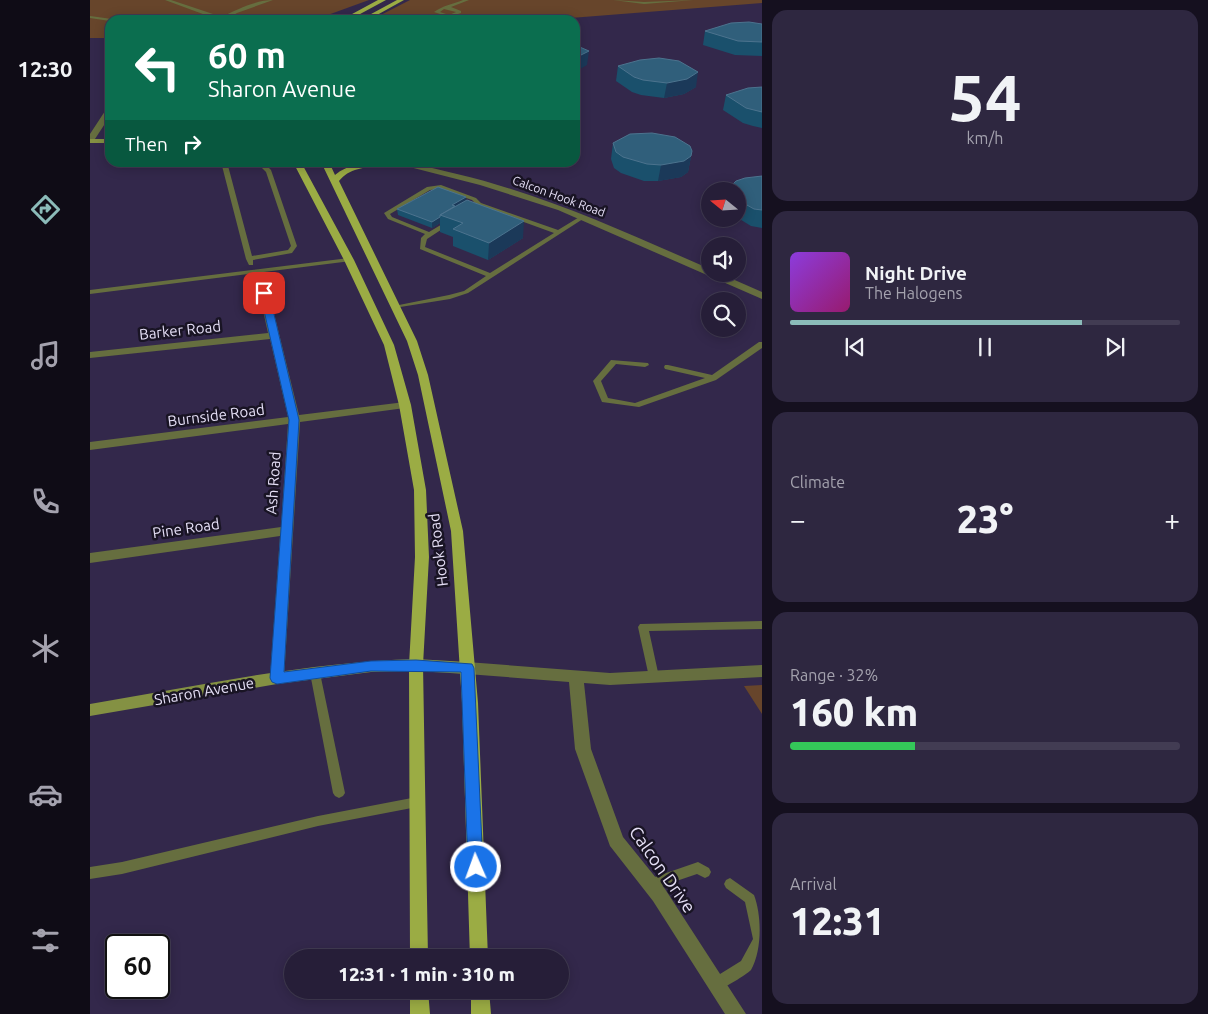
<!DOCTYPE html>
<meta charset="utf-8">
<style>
:root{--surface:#261e38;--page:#2e2740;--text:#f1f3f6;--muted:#a4a2ae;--line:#423c53;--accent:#8bbbb9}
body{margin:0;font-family:Ubuntu,sans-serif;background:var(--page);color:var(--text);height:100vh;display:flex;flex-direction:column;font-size:19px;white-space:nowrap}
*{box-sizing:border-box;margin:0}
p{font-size:16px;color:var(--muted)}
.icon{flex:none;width:28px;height:28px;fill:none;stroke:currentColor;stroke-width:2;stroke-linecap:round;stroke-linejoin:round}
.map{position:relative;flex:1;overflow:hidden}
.drawer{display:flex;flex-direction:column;gap:10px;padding:10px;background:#15101f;width:446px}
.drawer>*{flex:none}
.top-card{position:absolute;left:15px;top:15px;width:475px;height:152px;border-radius:15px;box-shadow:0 2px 12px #0003,0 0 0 1px var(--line);background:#0b6e4f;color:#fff;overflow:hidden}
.needle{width:32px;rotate:288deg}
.controls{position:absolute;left:611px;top:182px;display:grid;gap:10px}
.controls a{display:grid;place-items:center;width:45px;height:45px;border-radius:50%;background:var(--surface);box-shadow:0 2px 12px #0003,0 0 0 1px var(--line);font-size:25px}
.speed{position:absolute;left:15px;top:934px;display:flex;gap:10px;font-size:25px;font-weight:700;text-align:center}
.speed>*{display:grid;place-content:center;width:65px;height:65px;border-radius:50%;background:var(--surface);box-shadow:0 2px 12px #0003,0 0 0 1px var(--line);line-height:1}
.speed .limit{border:2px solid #111;border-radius:8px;background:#fff;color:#111}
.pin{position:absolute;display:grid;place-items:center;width:42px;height:42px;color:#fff;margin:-21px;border-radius:10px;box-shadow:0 2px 8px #0006}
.me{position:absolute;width:55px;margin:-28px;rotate:358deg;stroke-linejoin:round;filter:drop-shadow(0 0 4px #0008)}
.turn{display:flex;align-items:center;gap:18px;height:105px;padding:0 20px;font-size:22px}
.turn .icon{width:65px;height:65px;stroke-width:2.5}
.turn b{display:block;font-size:35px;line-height:42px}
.then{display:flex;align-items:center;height:48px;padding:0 20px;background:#0003;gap:10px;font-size:19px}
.big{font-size:38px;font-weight:800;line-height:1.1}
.drawer .widget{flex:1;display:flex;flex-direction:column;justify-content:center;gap:8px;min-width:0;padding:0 18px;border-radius:15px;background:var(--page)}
.drawer .dial{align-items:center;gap:0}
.dial b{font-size:65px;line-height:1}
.song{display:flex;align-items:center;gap:15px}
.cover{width:60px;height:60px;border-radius:8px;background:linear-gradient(135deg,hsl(270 70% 55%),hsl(320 70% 35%))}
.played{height:5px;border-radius:2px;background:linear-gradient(90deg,var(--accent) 75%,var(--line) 75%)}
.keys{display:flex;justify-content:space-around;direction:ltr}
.heat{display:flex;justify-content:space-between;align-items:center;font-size:28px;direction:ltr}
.charge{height:8px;border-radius:4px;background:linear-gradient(90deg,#34c759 32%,var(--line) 0)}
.trip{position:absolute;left:194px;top:949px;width:285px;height:50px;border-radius:25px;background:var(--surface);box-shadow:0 2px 12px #0003,0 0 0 1px var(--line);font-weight:800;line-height:50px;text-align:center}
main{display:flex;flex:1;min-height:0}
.dock{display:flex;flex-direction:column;width:90px;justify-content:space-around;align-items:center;background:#0f0c16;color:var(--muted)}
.dock .icon{width:35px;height:35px}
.dock .current{color:var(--accent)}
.dock b{font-size:22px;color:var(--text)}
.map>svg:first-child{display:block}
.green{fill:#67452b}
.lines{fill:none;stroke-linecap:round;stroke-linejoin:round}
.lane{fill:#666e3f;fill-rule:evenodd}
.street{fill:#666e3f;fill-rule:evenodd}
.secondary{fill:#849143;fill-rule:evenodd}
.primary{fill:#9bac44;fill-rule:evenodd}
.wall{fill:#1a506c}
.shaded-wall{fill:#1b3959}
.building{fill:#305f7b;stroke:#4c738e}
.route{fill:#1a73e8;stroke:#114b97}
.labels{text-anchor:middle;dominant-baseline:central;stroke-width:5;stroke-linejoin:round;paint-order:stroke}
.far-street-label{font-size:12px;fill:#e5dff6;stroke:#191424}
.street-label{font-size:15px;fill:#e5dff6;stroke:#191424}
.near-street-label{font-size:18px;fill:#e5dff6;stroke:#191424}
</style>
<main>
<nav class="dock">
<b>12:30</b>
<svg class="icon current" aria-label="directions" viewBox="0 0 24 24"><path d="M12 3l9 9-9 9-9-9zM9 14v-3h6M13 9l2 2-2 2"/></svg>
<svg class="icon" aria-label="music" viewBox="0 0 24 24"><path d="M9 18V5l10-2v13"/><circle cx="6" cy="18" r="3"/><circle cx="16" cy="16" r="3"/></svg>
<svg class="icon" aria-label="phone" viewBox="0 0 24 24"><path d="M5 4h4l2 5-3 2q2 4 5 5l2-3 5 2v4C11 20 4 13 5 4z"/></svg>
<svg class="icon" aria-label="climate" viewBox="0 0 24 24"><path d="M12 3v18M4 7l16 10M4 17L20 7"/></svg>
<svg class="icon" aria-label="car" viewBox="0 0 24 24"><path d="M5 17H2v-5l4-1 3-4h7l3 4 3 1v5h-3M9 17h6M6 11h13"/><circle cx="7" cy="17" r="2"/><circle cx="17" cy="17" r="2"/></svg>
<svg class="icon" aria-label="filters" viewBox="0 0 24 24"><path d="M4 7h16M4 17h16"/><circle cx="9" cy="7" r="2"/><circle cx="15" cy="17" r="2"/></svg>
</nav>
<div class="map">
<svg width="672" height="1014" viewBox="0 0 672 1014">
<rect width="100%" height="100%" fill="#33284b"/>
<path class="green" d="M0 0H279L224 20H20V38H0Z
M320 0H672V3L455 20H281Z
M672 685V714L654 686Z"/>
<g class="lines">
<path class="lane" d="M75 0H81L132 17C147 9 167 0 183 0L147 13 135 20H129Z
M373 0H379L361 7 371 11V13L359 17 344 12C352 6 363 4 373 0ZM354 9 366 12 359 15 350 12Z
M523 0 554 2 604 0 554 4Z
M263 15 261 17 229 20 231 19Z
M0 16 22 19 24 20 20 21 0 18Z
M131 162H137L162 256 198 250 201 246 176 172 168 164 164 162H173L181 170 207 246 202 253 163 260V265H159L156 259Z
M351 185 386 198 391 203 468 230 491 216 496 217 378 293 360 299 304 308V306L359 295 374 291 396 276 330 249 331 238 335 234 298 219 294 213 337 187ZM350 189 382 200 387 205 464 233 400 273 335 247 337 239 363 222V220H359L339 232 302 217 300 214 340 190Z
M259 258 262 260 261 261 0 294V290Z
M669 342H672V348L626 380 549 407 512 402 503 381 521 360 558 363 559 365 555 367 526 364 511 381 518 398 545 403 615 378 575 369 574 367 575 365H578L622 375Z
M672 621V629L559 631 569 677 568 680 564 681 560 680 559 677 548 627 550 624Z
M225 669 229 670 230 673 255 793 253 796 249 798 245 796 243 793 220 673 221 670Z
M327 797 331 798 333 802 331 806 327 807 228 826 32 874 0 879V867L32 862 228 816Z
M608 862 619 868 621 872 619 876 615 878 607 874 560 890 556 888 554 884 556 880Z
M640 878 664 895C672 916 672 951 661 970 656 975 634 988 627 991L622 989 620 984 622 979 651 961 663 939 655 902 636 888 634 884 636 880Z"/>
<path class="street" d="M17 108H20V116L3 142H0V134Z
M300 162C323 162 345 169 367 174 456 195 537 233 620 269V274H631L672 292V299L468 210 390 185Z
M174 290 179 293 209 415 315 402 321 405 315 408 210 422 194 678 192 682 187 684 182 682 180 678 190 536 0 563V553L191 527 198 424 0 450V442L198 417 180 339 0 358V352L178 333 169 293Z
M377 662 520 673 672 665V677L520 685 494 683 501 749 533 837 575 889 656 1014H635L563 901 520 846 485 749 479 682 377 674 372 672 370 668 372 664Z"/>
<path class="secondary" d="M0 139H20V143H0Z
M326 659 377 662 382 664 384 668 382 672 377 674 326 671 281 672 187 684 0 716V704C108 686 216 662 326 659Z"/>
<path class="primary" d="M288 0H296L259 20H251Z
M307 0H314L278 20H270Z
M203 162H211L264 260 304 345 321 405 336 490 339 557 333 665 338 958H320L319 665 325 557 324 490 309 405 294 345 254 260Z
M231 162H239L245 175C264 159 294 162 317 163L321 165 317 167C296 167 263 162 249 181L327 341 338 375 373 531 388 703 398 958H380L372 703 361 531 328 375 317 341Z
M320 990H338L340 1014H320Z
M381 990H399L401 1014H381Z"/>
</g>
<path class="wall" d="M672 24V56L645 55 613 45 615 31Z
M528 66 606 87 594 94 574 98 551 95 542 92 526 81Z
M672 87V128L663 126 653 123 633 110 636 95Z
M523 143 602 151 598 172 591 177 568 181H554L531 173 524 168 521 159Z
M672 176V228L661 226 648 218V191Z
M376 197V200L433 238 398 260 363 246V237L350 232V223L342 228 308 215 307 209Z"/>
<path class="shaded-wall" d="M499 51 497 65 485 72V58Z
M608 72 606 87 594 94 574 98 577 83Z
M602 151 598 172 591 177 568 181 571 165Z
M376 197V203L367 208 362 205Z
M350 217V223L342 228V222Z
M434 221 433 238 398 260 399 243Z"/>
<path class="building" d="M659 22 672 24V42L648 41 615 31 641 23Z
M485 45 499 51 485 58Z
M569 58 589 61 608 72 597 79 577 83 553 80 544 77 528 66 550 60Z
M672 87V112L656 108 636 95 658 88Z
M562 133 585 137 600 146 602 151 601 156 594 161 571 165 557 164 533 157 526 152 523 143 540 134Z
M672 176V210L664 209 648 200V191H640L641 186 646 181 655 178Z
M348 187 376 197 362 205 365 206 350 215V217L342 222 307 209Z
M377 200 434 221 399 243 363 229 373 223 350 215Z"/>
<path class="route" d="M171 291H174L179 293 209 420 194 672 281 661 326 660 382 664 384 668 393 867 391 872 386 874 380 872 378 867 371 672 281 671 187 684 182 682 180 678 199 420 170 293Z"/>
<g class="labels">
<g class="far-street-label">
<text transform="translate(469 196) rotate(20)">Calcon Hook Road</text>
</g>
<g class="street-label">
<text transform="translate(90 330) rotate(-6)">Barker Road</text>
<text transform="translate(126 415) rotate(-7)">Burnside Road</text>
<text transform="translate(183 483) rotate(-86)">Ash Road</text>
<text transform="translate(96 528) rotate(-8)">Pine Road</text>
<text transform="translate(348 550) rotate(-97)">Hook Road</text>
<text transform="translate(114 691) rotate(-10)">Sharon Avenue</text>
</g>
<g class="near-street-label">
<text transform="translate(573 869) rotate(55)">Calcon Drive</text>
</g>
</g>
</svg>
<div class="controls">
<a><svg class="needle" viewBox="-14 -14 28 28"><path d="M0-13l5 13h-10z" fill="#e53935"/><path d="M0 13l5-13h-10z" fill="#a4a2ae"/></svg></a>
<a><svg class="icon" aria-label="sound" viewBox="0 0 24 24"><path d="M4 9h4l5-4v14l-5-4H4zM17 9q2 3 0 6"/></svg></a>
<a><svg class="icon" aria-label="search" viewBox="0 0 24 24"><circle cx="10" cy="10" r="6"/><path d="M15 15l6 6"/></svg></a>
</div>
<div class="speed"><div class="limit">60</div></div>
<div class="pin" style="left:174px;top:293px;background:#d93025"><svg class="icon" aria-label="arrive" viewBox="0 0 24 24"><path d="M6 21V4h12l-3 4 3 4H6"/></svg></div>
<svg class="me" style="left:386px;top:867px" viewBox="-20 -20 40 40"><circle r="17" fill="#1a73e8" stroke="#fff" stroke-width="3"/><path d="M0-11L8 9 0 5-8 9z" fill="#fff"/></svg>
<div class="trip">12:31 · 1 min · 310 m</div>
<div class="top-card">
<div class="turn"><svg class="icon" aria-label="left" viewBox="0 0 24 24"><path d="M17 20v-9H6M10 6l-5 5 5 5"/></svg><div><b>60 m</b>Sharon Avenue</div></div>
<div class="then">Then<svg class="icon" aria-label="right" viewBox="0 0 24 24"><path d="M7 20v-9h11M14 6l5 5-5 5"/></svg></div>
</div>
</div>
<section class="drawer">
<div class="widget dial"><b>54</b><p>km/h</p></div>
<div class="widget">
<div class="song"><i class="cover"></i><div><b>Night Drive</b><p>The Halogens</p></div></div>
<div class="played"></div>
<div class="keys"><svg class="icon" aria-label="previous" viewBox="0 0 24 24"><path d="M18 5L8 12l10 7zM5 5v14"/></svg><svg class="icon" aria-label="pause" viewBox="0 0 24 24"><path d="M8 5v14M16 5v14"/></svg><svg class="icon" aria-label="next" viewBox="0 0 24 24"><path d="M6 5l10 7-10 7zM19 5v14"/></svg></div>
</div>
<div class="widget"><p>Climate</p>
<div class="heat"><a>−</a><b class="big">23°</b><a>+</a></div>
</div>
<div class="widget"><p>Range · 32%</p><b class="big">160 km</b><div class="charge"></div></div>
<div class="widget"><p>Arrival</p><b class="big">12:31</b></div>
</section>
</main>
